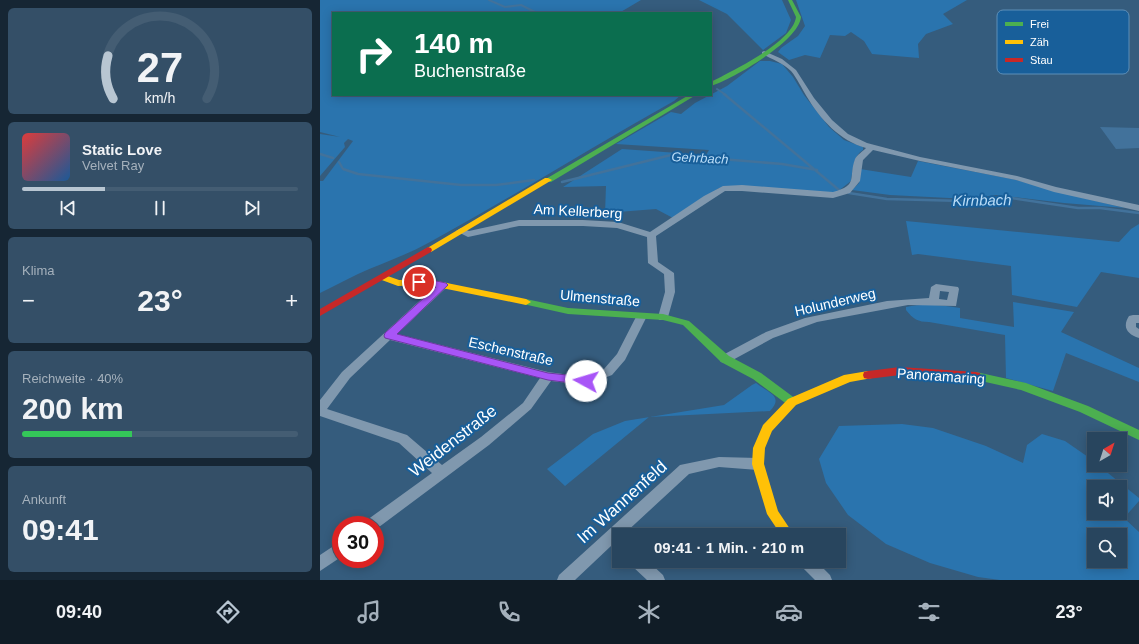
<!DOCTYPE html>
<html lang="de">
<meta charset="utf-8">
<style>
:root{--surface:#28455e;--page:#344f67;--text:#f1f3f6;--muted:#a5b1bc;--line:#445d73;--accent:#b8c6d2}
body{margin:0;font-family:Arial,sans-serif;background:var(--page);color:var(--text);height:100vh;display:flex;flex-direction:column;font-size:15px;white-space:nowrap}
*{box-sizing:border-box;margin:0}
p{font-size:13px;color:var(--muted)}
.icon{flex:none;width:22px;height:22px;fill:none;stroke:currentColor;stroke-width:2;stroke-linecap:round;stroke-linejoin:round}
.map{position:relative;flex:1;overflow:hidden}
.sheet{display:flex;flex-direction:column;gap:8px;padding:8px;background:#162634;width:320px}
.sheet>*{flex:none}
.top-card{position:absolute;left:12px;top:12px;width:380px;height:84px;border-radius:0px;box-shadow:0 2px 10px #0003,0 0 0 1px var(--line);background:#0b6e4f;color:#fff;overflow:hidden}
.needle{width:26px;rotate:39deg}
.controls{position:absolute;left:767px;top:432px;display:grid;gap:8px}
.controls a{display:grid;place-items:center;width:40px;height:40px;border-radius:0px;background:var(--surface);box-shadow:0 2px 10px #0003,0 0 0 1px var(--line);font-size:20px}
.speed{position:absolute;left:12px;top:516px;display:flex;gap:8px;font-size:20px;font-weight:700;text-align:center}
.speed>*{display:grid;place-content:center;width:52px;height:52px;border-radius:50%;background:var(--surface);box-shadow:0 2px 10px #0003,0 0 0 1px var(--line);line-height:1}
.speed .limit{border:6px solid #d22;background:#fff;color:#111}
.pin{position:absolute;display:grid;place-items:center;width:34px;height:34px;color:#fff;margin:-17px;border:2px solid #fff;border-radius:50%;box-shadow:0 1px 4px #0007}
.me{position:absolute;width:44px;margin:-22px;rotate:276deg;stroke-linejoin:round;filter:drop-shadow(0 0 3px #0008)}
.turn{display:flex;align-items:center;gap:14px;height:84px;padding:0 16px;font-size:18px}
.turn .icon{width:52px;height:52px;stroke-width:2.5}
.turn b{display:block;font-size:28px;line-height:34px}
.big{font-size:30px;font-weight:700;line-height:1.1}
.sheet .tile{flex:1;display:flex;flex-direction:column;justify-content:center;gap:6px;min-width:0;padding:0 14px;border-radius:6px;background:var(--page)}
.sheet .dial{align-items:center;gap:0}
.dial svg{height:104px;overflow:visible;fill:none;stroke:var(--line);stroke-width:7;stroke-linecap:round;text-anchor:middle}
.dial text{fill:var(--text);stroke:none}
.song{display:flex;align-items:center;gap:12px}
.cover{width:48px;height:48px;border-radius:6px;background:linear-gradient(135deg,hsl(0 70% 55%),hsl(210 70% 35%))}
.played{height:4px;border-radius:2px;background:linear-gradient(90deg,var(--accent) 30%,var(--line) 30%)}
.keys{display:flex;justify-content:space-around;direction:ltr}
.heat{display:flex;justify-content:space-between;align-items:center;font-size:22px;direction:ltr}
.charge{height:6px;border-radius:3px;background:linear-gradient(90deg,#34c759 40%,var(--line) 0)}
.trip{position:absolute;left:292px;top:528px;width:234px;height:40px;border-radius:0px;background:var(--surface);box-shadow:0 2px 10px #0003,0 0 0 1px var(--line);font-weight:700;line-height:40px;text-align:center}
.tabs{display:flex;height:64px;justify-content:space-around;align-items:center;background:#101c26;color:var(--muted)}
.tabs .icon{width:28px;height:28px}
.tabs .current{color:var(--accent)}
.tabs b{font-size:18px;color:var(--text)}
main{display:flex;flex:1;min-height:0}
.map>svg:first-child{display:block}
.green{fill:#2a74ae;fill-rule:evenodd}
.water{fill:#42729b}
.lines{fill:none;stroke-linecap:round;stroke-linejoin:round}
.stream-far1{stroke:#42729b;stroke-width:2}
.stream{stroke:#42729b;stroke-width:2.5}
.street{fill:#8098ae;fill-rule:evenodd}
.fast{fill:#4caf50;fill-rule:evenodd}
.slow{fill:#ffc107;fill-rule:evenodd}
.jam{fill:#c62828;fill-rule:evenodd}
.route{fill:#a855f7;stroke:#6d37a1}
.labels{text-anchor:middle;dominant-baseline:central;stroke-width:4;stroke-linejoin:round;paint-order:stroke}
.far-water-label{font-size:13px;font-style:italic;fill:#baddf8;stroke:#185f9a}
.street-label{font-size:14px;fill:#fff;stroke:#185f9a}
.water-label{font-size:15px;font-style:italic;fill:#baddf8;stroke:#185f9a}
.near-street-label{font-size:17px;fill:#fff;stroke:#185f9a}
.key{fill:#185f9a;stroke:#5d8fb8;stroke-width:1}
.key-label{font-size:11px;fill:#fff}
</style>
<main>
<section class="sheet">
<div class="tile dial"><svg viewBox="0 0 100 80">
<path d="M14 69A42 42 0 1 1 86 69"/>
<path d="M14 69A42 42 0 0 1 10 36" stroke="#b8c6d2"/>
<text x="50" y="56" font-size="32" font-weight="700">27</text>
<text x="50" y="72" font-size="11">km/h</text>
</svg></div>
<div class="tile">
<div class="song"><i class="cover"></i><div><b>Static Love</b><p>Velvet Ray</p></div></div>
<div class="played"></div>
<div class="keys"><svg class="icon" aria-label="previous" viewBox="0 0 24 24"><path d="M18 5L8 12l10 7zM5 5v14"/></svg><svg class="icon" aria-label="pause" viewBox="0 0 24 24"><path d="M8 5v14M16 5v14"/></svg><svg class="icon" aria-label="next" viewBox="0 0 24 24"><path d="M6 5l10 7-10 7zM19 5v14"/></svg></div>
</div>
<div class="tile"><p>Klima</p>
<div class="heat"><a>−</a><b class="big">23°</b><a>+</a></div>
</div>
<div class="tile"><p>Reichweite · 40%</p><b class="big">200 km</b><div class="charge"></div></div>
<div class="tile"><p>Ankunft</p><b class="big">09:41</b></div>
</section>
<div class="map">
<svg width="819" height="580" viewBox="0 0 819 580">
<rect width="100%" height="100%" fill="#355c7d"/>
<path class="green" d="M0 0H321L299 13H13V95H361L354 101C272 147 192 197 110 242 87 255 62 263 38 274 25 280 13 287 0 293V181H3L33 141 28 139 24 143 25 147 0 176V134L20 137 0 132Z
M379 0H462L471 20 466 33 443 50 407 14Z
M476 0H647L623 14 633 24 606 34 598 44 599 58 552 54 544 41 531 32 525 36 510 35 500 58 485 55 469 60 458 52 461 48 478 36 485 26Z
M440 61H450L462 64 473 77 484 95 509 127 524 140 543 147V150C533 156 533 170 531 181L517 192 504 193 399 188 353 218 336 209 285 213 286 186 243 187 302 149 386 155 389 150 296 144 351 112 361 114 375 103 407 86Z
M598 161 692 179 763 198 805 208 744 203 676 195 649 199 570 195 532 190 539 183 540 169 591 177Z
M586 221 799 242 811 229 819 224V278L781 272 757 307 692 295 691 266 598 254 592 255Z
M693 302 754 312 741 332 819 368V382L746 353 733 391 686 378 685 335 609 322C598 322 593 319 586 310V307C605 303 621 305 640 308V318L694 327Z
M436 383C449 393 464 396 450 411L329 417 245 486 227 469 273 434 305 421 404 405 432 385Z
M582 424 613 428 666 446 703 463 707 445 722 434 745 441 771 459 774 462V465H778L819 498V501L804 518 819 532V580H680L658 577 610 563 566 544 528 515 506 483 499 459 519 426ZM774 487H800V513H774ZM774 535H800V561H774Z"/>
<path class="water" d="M780 127 819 128V148L796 149Z"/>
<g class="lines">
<path class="stream-far1" d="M169 0 185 7 201 5 217 13
M397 89 406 95"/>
<path class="stream" d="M404 94 519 190
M0 154 13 158
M19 162 23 169 38 174 141 185H176L214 180
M242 182 351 155 462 164 497 170
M529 193 567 199 643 201 685 197 758 208H780L819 213"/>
<path class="street" d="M444 51 462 59 476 70 494 98 512 120 528 134 547 143 600 157 697 176 736 187 819 205V211L734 192 696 180 600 161 553 150 543 160 540 181 530 193 513 198 422 191H405L336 236 338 262 354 273 355 292 348 317 347 320H339L338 317 345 292 344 274 328 263 327 237 297 228 263 226H199L148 237 136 231 141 228 149 231 199 220H263L298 222 330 232 384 196 403 186 422 185 513 192C539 185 528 178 535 159 537 155 543 151 546 148 520 141 500 119 487 97 482 89 477 78 471 71 463 63 452 59 442 54V52Z
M123 282 127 283 128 285 127 287 77 334 228 372 265 377 284 369 297 354 318 313H326L327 316 305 360 292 375 266 385 231 381 211 409 169 445 55 530V525H45L47 520 112 473 79 443 0 416V400L22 372 119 283ZM70 340 220 378 203 403 161 437 122 465 87 435 7 409 30 378Z
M616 284 638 287 639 289 636 306 588 305 497 322 453 338 409 362 405 363 401 362 399 359 401 356 446 332 485 318 567 301 609 298 611 287ZM620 291 629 292 627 300 619 299Z
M813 315H819V323H816V327L819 329V338C807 334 802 327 809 316Z
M399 457 438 458 443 460 444 464 443 468 438 470 399 467 369 474 303 535H299V551L291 546 255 580H237L239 575 360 465Z
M21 541V557L0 571V555Z
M310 561H328L343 575 345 580H327L312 566Z
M479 561H496L510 575 512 580H495L481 566Z"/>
<path class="fast" d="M468 0H472L481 17C479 41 413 79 391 86V82C412 71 473 42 476 17Z
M369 95H376L231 182H228L224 180Z
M206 299 248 308 343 314 369 321 409 356 441 373 476 399 477 402 476 405 472 406 468 405 433 379 401 362 363 325 343 320 248 314 203 304 201 302 203 300Z
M656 372 706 383 768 406 819 430V440L760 412 701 390 652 379 651 376 652 373Z"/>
<path class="slow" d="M225 178H228L232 180 111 252H105L104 250Z
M62 274 79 280 107 279 206 299 211 302 206 305 107 285 78 286 59 279 58 277Z
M548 371 552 372 553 375 552 378 530 382 476 405 452 431 445 448 444 464 458 511 474 535H461L447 514 432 464 433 448 443 425 468 399 524 375Z"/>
<path class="jam" d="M108 247 111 248 112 250 111 252 0 316V309Z
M580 367 656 372 660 373 661 376 660 379 656 380 580 375 548 379 544 378 543 375 544 372 548 371Z"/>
</g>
<path class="route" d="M107 279 126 283 128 285 77 334 228 373 266 377 269 378 271 381 269 383 266 385 228 380 65 338 64 336 65 333 116 287 99 285 95 282 99 279Z"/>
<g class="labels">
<g class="far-water-label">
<text transform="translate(380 158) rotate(3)">Gehrbach</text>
</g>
<g class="street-label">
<text transform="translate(258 211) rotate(3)">Am Kellerberg</text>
<text transform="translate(280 298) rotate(5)">Ulmenstraße</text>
<text transform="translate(515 302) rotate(-13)">Holunderweg</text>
<text transform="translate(191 351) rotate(13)">Eschenstraße</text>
<text transform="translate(621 376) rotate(4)">Panoramaring</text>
</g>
<g class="water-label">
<text transform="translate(662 200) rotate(-1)">Kirnbach</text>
</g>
<g class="near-street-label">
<text transform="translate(133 441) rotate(-38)">Weidenstraße</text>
<text transform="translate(302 502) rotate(-42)">Im Wannenfeld</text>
</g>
</g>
<rect x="677" y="10" width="132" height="64" rx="6" class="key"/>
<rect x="685" y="22" width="18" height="4" fill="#4caf50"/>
<rect x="685" y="40" width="18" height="4" fill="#ffc107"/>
<rect x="685" y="58" width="18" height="4" fill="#c62828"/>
<g class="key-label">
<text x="710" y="28">Frei</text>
<text x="710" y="46">Zäh</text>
<text x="710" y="64">Stau</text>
</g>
</svg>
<div class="controls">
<a><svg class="needle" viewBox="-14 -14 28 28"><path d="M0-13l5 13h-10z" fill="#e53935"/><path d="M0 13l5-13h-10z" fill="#a5b1bc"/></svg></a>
<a><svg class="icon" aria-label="sound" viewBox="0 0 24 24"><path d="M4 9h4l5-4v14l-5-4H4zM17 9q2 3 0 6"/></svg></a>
<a><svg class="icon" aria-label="search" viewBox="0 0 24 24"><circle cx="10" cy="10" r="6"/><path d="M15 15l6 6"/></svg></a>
</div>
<div class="speed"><div class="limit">30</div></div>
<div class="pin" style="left:99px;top:282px;background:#d93025"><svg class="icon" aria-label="arrive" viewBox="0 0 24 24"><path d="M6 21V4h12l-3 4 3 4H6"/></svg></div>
<svg class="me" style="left:266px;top:381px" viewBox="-20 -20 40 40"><circle r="19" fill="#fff"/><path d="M0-13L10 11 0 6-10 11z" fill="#a855f7"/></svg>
<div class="trip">09:41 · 1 Min. · 210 m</div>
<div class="top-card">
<div class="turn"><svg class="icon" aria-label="right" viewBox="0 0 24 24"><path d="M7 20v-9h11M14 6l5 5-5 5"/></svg><div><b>140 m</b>Buchenstraße</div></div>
</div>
</div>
</main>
<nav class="tabs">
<b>09:40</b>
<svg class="icon current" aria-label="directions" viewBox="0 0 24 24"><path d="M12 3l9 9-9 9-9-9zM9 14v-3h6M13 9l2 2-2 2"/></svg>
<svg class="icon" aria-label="music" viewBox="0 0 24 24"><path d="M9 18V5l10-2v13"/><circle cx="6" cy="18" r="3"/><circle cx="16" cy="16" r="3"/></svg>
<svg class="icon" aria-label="phone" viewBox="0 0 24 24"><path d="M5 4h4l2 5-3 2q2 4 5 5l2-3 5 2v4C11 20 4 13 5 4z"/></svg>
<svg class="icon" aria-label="climate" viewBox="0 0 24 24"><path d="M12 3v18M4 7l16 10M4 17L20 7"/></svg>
<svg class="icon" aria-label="car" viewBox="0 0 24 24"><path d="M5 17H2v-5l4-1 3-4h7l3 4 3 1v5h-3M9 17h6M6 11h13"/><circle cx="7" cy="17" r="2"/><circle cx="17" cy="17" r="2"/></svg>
<svg class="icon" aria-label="filters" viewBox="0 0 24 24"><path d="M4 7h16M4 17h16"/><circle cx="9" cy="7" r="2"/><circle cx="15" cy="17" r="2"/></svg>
<b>23°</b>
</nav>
